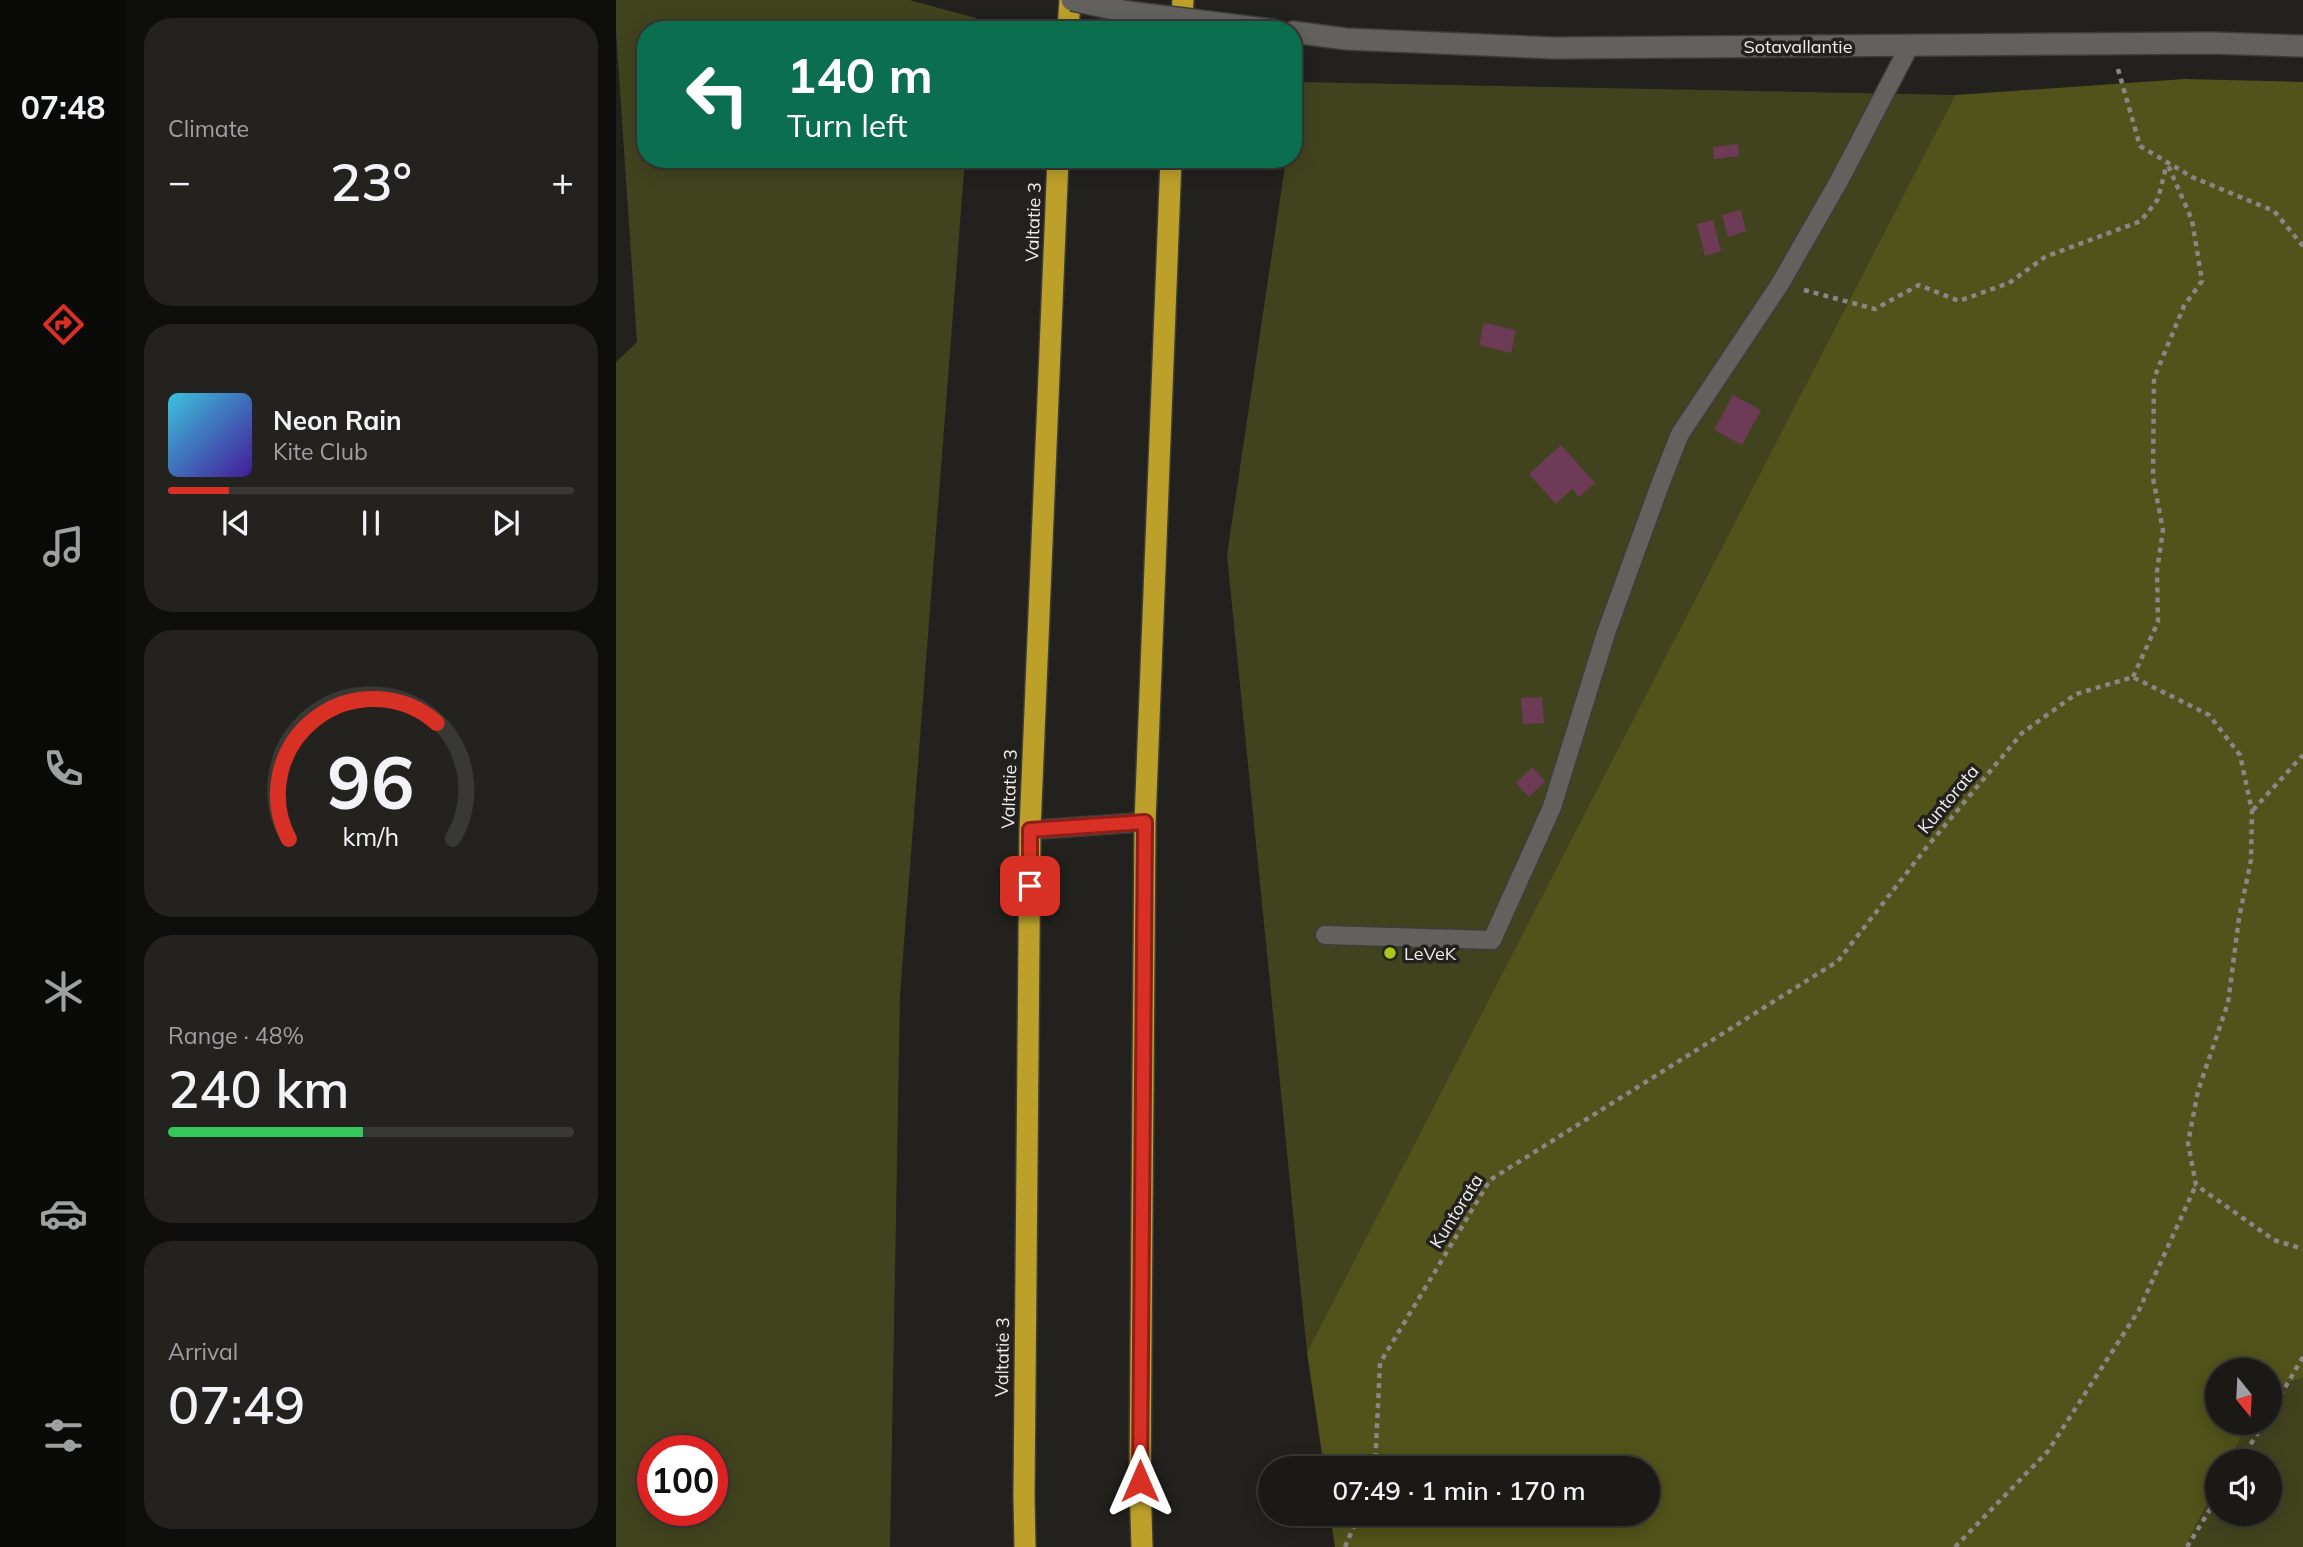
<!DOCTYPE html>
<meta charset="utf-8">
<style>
:root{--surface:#1a1916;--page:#23221f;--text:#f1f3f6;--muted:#9fa0a1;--line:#383835;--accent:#d93025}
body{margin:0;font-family:Mulish,sans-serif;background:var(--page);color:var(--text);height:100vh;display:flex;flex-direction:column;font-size:26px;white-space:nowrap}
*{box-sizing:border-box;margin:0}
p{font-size:23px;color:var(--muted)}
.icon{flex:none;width:38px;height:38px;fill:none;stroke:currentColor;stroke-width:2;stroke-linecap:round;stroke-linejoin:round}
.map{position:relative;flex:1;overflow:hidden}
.sheet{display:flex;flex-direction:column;gap:18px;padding:18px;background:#0e0e0c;width:490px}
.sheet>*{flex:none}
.hud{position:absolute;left:21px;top:21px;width:665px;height:147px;border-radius:28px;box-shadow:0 4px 18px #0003,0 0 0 2px var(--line);background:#0b6e4f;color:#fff;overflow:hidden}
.needle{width:46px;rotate:162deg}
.buttons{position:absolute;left:1589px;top:1358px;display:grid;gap:14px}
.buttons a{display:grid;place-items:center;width:77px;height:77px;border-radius:50%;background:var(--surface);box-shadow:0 4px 18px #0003,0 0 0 2px var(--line);font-size:35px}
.speed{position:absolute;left:21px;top:1435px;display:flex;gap:14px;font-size:35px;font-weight:700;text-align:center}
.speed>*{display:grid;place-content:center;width:91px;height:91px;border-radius:50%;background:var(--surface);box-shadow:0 4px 18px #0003,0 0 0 2px var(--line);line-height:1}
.speed .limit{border:10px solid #d22;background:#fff;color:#111}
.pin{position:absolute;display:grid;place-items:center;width:60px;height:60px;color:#fff;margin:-30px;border-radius:14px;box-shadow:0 4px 10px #0006}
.me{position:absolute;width:77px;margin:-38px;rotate:0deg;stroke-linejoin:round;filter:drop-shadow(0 0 5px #0008)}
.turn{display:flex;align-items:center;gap:24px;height:147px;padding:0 35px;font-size:32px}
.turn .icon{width:91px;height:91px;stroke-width:2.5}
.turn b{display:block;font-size:49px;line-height:60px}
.big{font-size:52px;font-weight:600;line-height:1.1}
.sheet .card{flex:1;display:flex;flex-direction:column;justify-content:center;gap:10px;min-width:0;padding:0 24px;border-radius:28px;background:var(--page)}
.sheet .dial{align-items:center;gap:0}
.dial svg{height:182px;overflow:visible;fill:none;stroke:var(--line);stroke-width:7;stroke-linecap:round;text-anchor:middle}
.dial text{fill:var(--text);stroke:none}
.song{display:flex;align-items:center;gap:21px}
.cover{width:84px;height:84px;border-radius:10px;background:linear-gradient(135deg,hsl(190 70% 55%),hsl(260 70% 35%))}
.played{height:7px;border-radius:4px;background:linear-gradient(90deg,var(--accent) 15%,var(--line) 15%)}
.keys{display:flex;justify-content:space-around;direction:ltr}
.heat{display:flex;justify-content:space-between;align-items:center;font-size:38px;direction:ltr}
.charge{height:10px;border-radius:5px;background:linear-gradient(90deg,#34c759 48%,var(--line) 0)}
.trip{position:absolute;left:642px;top:1456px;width:402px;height:70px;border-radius:35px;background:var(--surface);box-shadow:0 4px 18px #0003,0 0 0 2px var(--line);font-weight:600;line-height:70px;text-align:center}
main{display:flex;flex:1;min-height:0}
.tabs{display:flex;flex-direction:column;width:126px;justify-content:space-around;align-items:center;background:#0a0a09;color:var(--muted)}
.tabs .icon{width:49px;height:49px}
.tabs .current{color:var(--accent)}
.tabs b{font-size:32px;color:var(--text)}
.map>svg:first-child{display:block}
.green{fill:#41431f;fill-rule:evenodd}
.forest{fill:#51531a}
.building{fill:#6d3b56}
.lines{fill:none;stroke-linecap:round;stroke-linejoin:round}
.lane-casing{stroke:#3e3c3a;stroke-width:21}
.street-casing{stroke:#3e3c3a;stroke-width:24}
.highway-casing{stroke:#3e3c3a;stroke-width:24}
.path{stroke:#898785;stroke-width:4.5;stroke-dasharray:5 5;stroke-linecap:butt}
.lane{stroke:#63615e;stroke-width:18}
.street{stroke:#63615e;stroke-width:21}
.highway{stroke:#bda02a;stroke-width:21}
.street-bridge-casing{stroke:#3e3c3a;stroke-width:24;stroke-linecap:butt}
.street-bridge{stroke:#63615e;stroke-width:21}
.route-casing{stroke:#8d1f18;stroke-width:18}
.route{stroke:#d93025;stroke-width:12}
.poi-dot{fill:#a8c71d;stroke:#23211e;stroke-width:2.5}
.labels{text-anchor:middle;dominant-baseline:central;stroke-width:7;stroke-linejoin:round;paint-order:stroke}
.street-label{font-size:18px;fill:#eeedeb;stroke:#23211e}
.poi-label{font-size:18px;fill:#eeedeb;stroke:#23211e;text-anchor:start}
</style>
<main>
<nav class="tabs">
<b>07:48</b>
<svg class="icon current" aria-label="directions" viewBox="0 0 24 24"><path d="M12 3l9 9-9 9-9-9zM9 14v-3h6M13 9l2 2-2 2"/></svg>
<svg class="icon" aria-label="music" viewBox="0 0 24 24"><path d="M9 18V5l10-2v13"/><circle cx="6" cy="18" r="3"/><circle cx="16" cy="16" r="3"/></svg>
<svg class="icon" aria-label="phone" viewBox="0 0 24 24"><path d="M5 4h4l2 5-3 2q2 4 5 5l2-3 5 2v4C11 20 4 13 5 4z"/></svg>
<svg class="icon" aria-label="climate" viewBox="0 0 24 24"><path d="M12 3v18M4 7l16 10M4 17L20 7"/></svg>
<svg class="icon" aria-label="car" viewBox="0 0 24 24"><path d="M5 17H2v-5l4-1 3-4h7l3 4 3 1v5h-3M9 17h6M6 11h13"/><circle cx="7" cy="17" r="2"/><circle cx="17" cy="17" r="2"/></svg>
<svg class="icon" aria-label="filters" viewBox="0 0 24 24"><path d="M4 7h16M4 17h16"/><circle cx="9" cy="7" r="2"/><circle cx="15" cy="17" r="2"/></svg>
</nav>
<section class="sheet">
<div class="card"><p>Climate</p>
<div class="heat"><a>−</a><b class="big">23°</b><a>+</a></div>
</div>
<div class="card">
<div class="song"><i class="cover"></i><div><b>Neon Rain</b><p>Kite Club</p></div></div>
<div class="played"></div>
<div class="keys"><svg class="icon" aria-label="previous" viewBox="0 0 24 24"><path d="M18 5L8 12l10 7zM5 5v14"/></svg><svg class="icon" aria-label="pause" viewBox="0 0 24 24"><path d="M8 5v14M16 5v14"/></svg><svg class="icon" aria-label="next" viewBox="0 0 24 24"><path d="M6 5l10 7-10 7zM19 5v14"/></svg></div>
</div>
<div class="card dial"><svg viewBox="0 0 100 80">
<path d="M14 69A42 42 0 1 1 86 69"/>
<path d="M14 69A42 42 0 0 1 79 18" stroke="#d93025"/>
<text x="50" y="56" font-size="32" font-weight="700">96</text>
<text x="50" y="72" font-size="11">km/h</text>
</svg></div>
<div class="card"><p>Range · 48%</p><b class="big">240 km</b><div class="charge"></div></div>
<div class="card"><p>Arrival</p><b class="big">07:49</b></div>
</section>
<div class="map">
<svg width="1687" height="1547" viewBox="0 0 1687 1547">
<rect width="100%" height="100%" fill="#23211e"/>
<path class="green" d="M0 0H293L360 18 359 30H30V159H349L284 995 274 1547H0V362L21 342 0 31ZM37 1451H96V1510H37Z
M681 82 1339 95 691 1352 611 555 670 159H677V109Z
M1687 1378V1547H1569L1601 1484V1514H1654V1461H1613L1632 1423H1654V1388Z"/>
<path class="forest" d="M1569 79 1687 82V1378L1654 1388V1370H1601V1423H1632L1613 1461H1601V1484L1569 1547H719L714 1514H1032V1468H708L691 1352 1339 95Z"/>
<path class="building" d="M1122 144 1123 156 1098 159 1097 147Z
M1125 210 1130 231 1112 237 1106 215Z
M1097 220 1105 251 1089 256 1081 224Z
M868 323 900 330 895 353 863 345Z
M1117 395 1145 410 1126 445 1098 430Z
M945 445 979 483 963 497 956 489 940 504 913 474Z
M926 697 928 723 907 724 905 698Z
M916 767 929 781 913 797 900 783Z"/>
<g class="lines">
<defs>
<path id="lane" d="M414 830 529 822
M709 935 876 940 936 807 990 633 1045 482 1064 434 1164 284 1223 181 1294 45"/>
<path id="street" d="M677 32 730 39 938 48 1595 43 1687 46"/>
<path id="highway" d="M452 30 454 0
M565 30 567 0
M409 1547 408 1496 414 830 442 159
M526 1547 524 1481 529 822 555 159"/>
</defs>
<use href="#lane" class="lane-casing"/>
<use href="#street" class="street-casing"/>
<use href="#highway" class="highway-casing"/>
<path class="path" d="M1502 69 1524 146 1576 177 1658 211 1687 246
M1188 290 1259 309 1303 285 1343 301 1393 283 1429 257 1525 221 1542 199 1551 163
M1517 677 1542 622 1541 571 1547 530 1537 478 1538 378 1568 306 1586 281 1576 220 1551 163
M1637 810 1687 755
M1654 1413 1687 1357
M1624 1461 1648 1423
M759 1468 764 1363 874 1180 1222 961 1310 848 1406 733 1460 694 1517 677 1593 715 1624 755 1636 811 1635 860 1623 918 1612 1003 1582 1091 1572 1143 1580 1185 1658 1240 1687 1249
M729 1547 743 1514
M1339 1547 1432 1451 1523 1310 1580 1185
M1571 1547 1601 1498"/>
<use href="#lane" class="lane"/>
<use href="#street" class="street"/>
<use href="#highway" class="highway"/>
<defs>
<path id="street-bridge" d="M456 0 512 12 657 30"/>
</defs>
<use href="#street-bridge" class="street-bridge-casing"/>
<use href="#street-bridge" class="street-bridge"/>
</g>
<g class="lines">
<defs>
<path id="route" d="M414 886V830L529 822 524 1481"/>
</defs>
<use href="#route" class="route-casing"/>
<use href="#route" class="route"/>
</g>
<circle class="poi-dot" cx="774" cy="953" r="7"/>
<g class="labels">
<g class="street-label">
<text x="1182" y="46">Sotavallantie</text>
<text transform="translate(417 222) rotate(-88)">Valtatie 3</text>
<text transform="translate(393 789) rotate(-88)">Valtatie 3</text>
<text transform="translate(1332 799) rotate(-50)">Kuntorata</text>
<text transform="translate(840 1211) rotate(-58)">Kuntorata</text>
<text transform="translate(386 1357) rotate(-89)">Valtatie 3</text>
</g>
<g class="poi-label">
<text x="788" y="953">LeVeK</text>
</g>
</g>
</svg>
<div class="buttons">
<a><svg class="needle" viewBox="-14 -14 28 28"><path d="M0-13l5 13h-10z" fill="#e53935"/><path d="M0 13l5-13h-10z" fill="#9fa0a1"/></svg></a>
<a><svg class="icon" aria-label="sound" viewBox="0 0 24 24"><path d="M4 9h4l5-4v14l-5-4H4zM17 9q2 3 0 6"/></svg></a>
</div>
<div class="speed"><div class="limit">100</div></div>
<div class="pin" style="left:414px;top:886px;background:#d93025"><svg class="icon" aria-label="arrive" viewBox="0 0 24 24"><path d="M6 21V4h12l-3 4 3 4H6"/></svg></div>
<svg class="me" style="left:524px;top:1481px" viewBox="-20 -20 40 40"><path d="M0-17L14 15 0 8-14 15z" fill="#d93025" stroke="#fff" stroke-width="4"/></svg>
<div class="trip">07:49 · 1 min · 170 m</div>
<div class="hud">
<div class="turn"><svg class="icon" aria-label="left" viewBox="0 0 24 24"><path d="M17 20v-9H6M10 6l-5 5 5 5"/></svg><div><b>140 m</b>Turn left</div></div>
</div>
</div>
</main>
